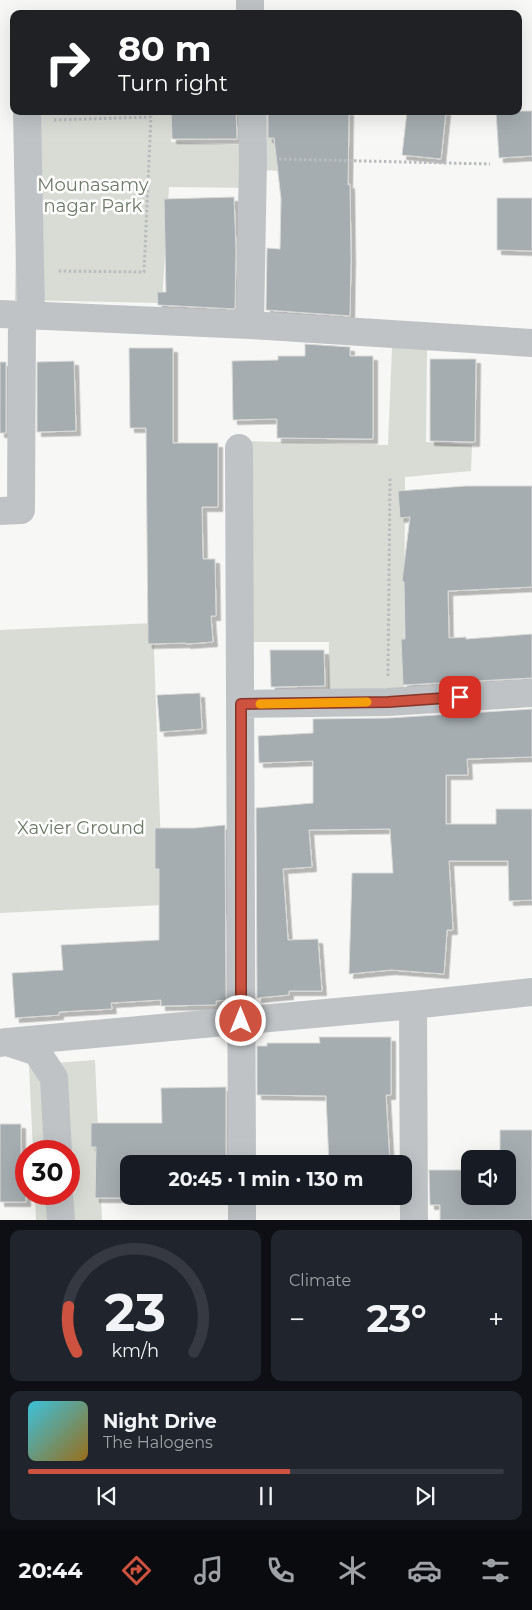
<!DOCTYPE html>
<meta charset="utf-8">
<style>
:root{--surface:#171b24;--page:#20242c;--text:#f1f3f6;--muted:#9ea1a6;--line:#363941;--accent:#cd523f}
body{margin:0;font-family:Montserrat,sans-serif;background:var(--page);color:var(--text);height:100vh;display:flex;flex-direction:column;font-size:19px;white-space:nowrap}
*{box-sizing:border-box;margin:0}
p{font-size:16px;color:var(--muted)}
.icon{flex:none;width:28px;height:28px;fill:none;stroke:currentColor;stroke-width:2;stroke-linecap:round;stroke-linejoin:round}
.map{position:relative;height:1220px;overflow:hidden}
.sheet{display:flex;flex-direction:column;gap:10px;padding:10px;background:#0d0f14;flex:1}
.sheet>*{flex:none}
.banner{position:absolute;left:10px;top:10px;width:512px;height:105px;border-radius:10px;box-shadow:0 5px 20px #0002;background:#202124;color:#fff;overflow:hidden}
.tools{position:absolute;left:461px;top:1150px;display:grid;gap:10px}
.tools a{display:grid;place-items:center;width:55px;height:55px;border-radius:10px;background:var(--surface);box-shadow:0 5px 20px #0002;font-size:25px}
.speed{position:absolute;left:15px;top:1140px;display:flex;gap:10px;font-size:25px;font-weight:700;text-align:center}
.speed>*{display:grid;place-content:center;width:65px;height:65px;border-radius:50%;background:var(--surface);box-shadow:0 5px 20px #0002;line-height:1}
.speed .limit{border:8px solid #d22;background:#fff;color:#111}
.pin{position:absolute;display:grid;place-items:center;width:42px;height:42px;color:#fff;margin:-21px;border-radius:10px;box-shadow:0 2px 8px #0006}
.me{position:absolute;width:55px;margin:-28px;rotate:0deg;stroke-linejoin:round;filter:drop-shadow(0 0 4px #0008)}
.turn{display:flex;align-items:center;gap:18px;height:105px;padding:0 25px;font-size:22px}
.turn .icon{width:65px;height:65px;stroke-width:2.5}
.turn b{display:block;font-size:35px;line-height:42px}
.big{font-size:38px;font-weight:700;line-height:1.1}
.sheet .tile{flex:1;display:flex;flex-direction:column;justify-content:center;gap:8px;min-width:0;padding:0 18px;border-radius:10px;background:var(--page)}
.sheet .dial{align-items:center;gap:0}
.dial svg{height:130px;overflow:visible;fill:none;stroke:var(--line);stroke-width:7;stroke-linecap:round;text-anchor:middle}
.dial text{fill:var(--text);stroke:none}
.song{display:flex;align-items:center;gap:15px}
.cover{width:60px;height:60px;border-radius:8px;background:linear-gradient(135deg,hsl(190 70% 55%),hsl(40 70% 35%))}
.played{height:5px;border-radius:2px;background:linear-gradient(90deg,var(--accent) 55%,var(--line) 55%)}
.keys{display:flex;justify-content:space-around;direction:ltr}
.heat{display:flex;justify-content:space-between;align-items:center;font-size:28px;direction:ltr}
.sheet .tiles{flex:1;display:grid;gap:10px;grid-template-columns:1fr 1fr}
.tile:last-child{grid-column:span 2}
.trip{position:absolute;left:120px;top:1155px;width:292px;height:50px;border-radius:10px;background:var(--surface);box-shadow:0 5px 20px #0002;font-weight:700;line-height:50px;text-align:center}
.tabs{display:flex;height:80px;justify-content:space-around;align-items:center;background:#090b0e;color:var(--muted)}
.tabs .icon{width:35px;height:35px}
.tabs .on{color:var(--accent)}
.tabs b{font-size:22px;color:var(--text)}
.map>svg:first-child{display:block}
.green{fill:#d8dcd5}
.building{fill:#a5adb1;stroke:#d9d9d7;filter:url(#shadow)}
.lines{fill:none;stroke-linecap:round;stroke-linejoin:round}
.path{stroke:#b9bcbe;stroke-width:3;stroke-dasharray:2.5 2.5;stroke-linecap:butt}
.minor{stroke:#bfc3c6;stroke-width:28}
.tertiary{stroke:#bfc3c6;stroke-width:28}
.route-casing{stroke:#853529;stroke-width:12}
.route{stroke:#cd523f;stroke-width:9}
.slow{stroke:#f59e0b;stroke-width:9}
.labels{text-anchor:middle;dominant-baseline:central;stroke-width:5;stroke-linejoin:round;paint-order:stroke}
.park-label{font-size:18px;fill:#6e7a68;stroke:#fff}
</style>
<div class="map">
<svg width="532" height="1220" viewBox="0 0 532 1220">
<defs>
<filter id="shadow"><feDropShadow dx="4.5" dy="4.5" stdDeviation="0" flood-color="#0004"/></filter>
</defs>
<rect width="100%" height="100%" fill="#f7f7f5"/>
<path class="green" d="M18 111H172L171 142 240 145 241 111H317V173L262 170 261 188 169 187 162 303 15 300Z
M392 348H427L426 442 472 445 471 471 405 477 404 695 328 693 329 642H246L244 441 388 445Z
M153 623 163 905 0 913V630Z
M95 1060 102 1220H36L35 1194H69V1151H33L29 1065Z"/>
<path class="building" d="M171 111H236L237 139H172Z
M268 111H349L348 185 350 184 351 258 350 316 266 310 267 248 280 249 281 199 274 138H268Z
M407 111H446L441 159 402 155Z
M496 111H532V156L499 158Z
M234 197 236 248 235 309 158 305 157 292H166L164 199Z
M497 198H532V251L497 250Z
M305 344 350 347V356H373V439L277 438V419L233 420 232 361 278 360V356H305Z
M129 348H173V443H218V507H202L203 559H215L216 616H211L213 642 186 644V643L148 644 146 428H130Z
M430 359H476L475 442 430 441Z
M74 361 76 431 37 432V362Z
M0 362H6V433H0Z
M466 486H532V587L448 591 449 638 466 637V639L532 634V678L403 685 401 639H405L404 582 402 581 410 517 400 518 398 491Z
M270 650H324L325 686 271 687Z
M200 693 202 729 160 732 157 695Z
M532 709V757L467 759 468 775H446V824H496V809H532V900L509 901 508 861H449L453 930H447L444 974 391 970 349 974 352 873H393L390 829 309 830 312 867 283 869 288 940 318 939 322 991H289V995L257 998 256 808 313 803V761L259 763 258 736 313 733V719L389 718Z
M225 825 226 1000 216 1001V1005L161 1006V1000L111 1003 112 1009 59 1012V1015L15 1018 12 973 63 970 61 945 159 940V869H155V828H195Z
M319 1037H391V1095H386L390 1164H329L326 1096 257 1095V1046H267V1043H320Z
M226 1087V1164H129V1196H131V1198H95L96 1147H91V1123H162L161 1088Z
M0 1124H21V1174H26V1202H0Z
M500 1130H532V1220H440V1205H430L429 1170H470V1196H508V1159H500Z"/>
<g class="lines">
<path class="path" d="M54 120 151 117 144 272 57 271
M279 159 490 164
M388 676 390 478"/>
<path class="minor" d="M250 0V14
M27 111 31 315
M0 314 250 325 532 343
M250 325 253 159 252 111
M239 448 242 1164
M0 511 21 510 22 315
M241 704 388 702 532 693
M413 1005 414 1220
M7 1042 413 1005 532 992
M242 1196V1220"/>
<path class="tertiary" d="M0 1043 7 1042 37 1052 54 1078 58 1151
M59 1194 61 1220"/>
</g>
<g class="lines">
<defs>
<path id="route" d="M241 1021V704L388 702 460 697"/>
</defs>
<use href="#route" class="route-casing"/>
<use href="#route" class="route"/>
<path class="slow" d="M260 704 367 702"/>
</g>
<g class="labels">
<g class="park-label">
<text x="93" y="185">Mounasamy<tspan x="93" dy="21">nagar Park</tspan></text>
<text x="81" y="828">Xavier Ground</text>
</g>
</g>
</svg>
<div class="tools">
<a><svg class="icon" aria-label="sound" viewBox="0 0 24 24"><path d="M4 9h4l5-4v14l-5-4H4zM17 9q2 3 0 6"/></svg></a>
</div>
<div class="speed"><div class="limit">30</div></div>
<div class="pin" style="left:460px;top:697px;background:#d93025"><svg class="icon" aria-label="arrive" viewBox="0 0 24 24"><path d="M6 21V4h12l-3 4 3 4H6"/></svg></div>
<svg class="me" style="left:241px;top:1021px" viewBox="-20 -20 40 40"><circle r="17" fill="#cd523f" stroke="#fff" stroke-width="3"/><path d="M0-11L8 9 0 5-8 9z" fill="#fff"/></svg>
<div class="trip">20:45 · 1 min · 130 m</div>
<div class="banner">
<div class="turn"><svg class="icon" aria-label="right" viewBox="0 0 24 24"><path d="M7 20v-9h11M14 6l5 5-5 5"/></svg><div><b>80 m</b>Turn right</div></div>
</div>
</div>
<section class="sheet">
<div class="tiles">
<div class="tile dial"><svg viewBox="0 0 100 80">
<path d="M14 69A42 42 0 1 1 86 69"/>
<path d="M14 69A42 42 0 0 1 9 41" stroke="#cd523f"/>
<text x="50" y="56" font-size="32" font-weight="700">23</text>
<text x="50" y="72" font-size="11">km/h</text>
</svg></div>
<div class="tile"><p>Climate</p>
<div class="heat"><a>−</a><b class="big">23°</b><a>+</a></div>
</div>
<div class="tile">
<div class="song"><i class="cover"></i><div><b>Night Drive</b><p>The Halogens</p></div></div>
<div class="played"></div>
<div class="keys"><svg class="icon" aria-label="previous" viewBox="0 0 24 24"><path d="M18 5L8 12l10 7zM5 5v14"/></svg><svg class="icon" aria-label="pause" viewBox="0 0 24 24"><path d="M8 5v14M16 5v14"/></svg><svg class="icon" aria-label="next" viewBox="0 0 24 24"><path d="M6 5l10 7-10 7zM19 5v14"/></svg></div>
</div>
</div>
</section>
<nav class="tabs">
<b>20:44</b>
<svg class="icon on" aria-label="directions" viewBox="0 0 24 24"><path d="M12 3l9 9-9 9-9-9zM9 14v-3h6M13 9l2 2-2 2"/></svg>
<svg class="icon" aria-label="music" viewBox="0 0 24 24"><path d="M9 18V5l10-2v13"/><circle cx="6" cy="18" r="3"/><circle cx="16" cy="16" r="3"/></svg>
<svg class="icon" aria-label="phone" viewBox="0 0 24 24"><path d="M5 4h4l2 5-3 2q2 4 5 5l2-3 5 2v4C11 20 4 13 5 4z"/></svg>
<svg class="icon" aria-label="climate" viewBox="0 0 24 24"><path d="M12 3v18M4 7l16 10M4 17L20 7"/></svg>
<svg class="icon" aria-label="car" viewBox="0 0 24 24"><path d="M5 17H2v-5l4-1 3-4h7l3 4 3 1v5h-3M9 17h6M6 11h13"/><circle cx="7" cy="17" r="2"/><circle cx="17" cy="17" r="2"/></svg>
<svg class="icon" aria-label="filters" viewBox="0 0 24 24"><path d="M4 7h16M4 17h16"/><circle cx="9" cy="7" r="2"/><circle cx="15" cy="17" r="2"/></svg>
</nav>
